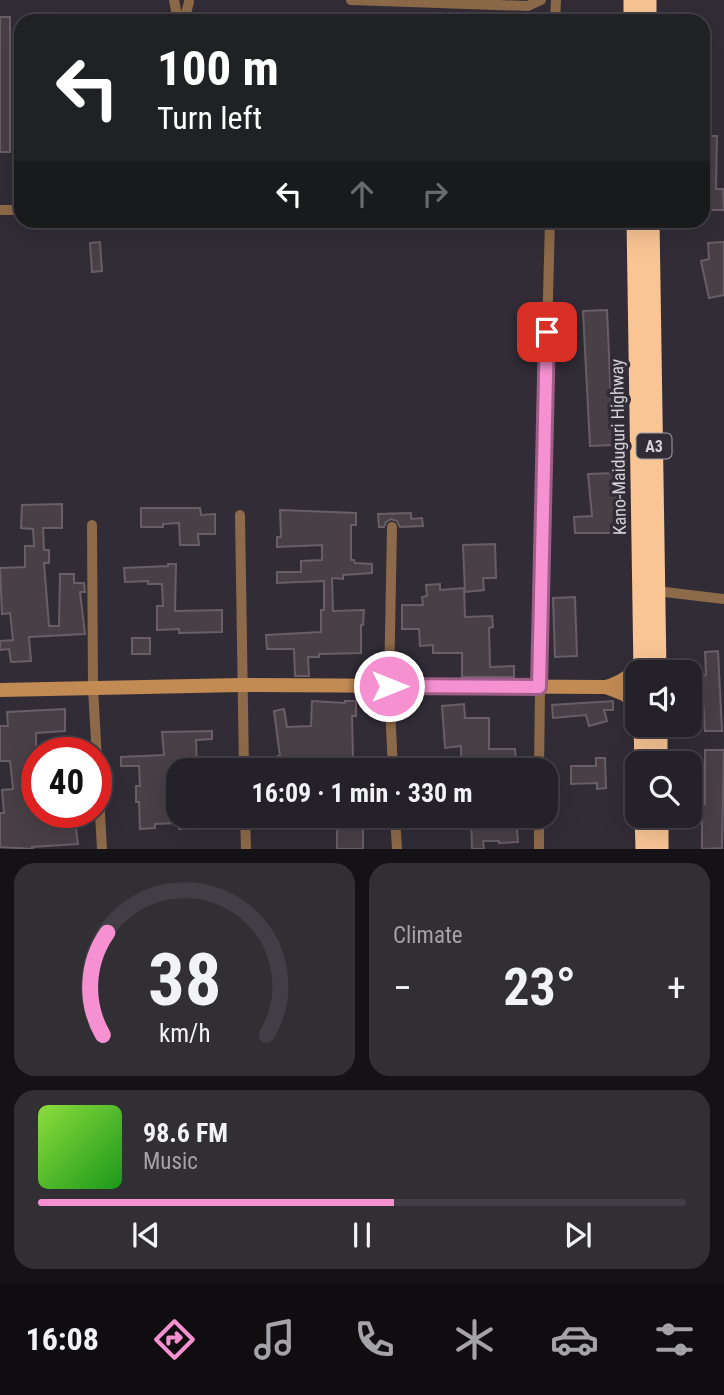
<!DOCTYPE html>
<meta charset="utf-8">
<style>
:root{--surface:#252128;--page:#312e34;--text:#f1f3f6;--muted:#a3a3a8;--line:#423e45;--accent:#f590d1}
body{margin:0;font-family:"Roboto Condensed",sans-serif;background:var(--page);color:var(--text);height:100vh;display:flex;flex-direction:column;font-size:26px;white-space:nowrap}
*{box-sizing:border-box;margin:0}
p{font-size:23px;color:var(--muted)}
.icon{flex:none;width:38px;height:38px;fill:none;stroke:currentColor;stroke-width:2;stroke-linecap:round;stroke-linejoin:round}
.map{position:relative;height:849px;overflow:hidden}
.sheet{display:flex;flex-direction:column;gap:14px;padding:14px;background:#141216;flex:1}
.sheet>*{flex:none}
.banner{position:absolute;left:14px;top:14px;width:696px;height:214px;border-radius:21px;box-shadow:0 7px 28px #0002,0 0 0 2px var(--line);background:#202124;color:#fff;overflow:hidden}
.buttons{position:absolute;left:625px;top:660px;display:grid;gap:14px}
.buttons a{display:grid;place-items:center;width:77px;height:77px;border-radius:14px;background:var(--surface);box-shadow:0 7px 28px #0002,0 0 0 2px var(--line);font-size:35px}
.speed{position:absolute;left:21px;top:737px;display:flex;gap:14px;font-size:35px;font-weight:700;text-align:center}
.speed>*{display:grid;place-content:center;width:91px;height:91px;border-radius:50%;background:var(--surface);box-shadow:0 7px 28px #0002,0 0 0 2px var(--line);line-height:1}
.speed .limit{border:10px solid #d22;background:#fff;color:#111}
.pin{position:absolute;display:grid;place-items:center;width:60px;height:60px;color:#fff;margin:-30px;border-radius:14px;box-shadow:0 4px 10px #0006}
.me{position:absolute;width:77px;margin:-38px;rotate:90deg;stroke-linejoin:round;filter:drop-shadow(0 0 5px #0008)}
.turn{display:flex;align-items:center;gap:24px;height:147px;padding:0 28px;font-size:32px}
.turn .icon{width:91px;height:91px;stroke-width:2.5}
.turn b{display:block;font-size:49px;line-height:60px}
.lanes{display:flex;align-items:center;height:66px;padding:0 28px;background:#0003;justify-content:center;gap:35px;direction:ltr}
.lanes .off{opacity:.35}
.big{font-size:52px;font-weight:700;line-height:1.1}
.sheet .widget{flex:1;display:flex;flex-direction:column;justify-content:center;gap:10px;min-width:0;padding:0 24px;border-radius:21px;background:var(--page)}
.sheet .dial{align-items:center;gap:0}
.dial svg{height:182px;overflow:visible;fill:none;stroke:var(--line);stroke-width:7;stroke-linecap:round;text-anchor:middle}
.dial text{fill:var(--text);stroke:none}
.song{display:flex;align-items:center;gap:21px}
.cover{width:84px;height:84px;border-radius:10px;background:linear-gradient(135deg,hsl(90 70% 55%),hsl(120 70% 35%))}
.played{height:7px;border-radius:4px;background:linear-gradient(90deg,var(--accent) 55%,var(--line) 55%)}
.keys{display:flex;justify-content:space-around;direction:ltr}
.heat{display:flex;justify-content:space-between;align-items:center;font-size:38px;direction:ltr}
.sheet .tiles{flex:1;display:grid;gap:14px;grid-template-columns:1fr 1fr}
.widget:last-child{grid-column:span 2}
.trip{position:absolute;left:166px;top:758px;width:392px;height:70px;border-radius:21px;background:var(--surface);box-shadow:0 7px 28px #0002,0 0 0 2px var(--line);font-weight:700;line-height:70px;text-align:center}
.tab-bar{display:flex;height:112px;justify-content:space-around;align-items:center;background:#0f0d10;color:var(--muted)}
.tab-bar .icon{width:49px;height:49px}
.tab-bar .selected{color:var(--accent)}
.tab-bar b{font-size:32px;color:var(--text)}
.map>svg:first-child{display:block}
.building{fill:#493f47;stroke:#695e66;stroke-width:2}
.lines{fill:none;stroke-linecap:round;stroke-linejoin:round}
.street{stroke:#8d6a49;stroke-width:10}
.secondary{stroke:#c38b54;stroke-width:14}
.highway{stroke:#f9c594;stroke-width:19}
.route-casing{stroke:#9f5e88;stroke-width:18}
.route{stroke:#f590d1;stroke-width:12}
.labels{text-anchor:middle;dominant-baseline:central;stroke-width:7;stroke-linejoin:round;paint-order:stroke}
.shield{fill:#312c36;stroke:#a3a0a7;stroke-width:2}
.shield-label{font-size:16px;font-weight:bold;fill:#d4d1d7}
.street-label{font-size:18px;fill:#d4d1d7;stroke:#312c36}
</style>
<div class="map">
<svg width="724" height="849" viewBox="0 0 724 849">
<rect width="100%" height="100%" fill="#312c36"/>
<path class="building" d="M0 17H10V152H0Z
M704 136H717L716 189H723L724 210H704Z
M100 242 102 271 92 272 90 243Z
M724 242V295L709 298 701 261 709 259 708 243Z
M607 310 613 445 590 446 583 311Z
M615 473 617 533H575L574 517 592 516 588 474Z
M62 504V528H43L44 550H49V563H44L49 626H59L60 574H74V583H84L85 592H80L85 634 29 637 31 661 11 662 9 649 0 650V641L13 640 10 613 2 614 0 568 25 567V546H34L33 529 21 528 22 505Z
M141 508H200L201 515 215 514V534H198L199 545H180L179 523 163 524V527H141Z
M280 510 356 513V525H351V560H354L355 563 372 564V573L343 575V579L332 578 333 611 364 610 363 625H361V653L319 654V657H308L309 676H295L294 649H267L266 635 321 632V610H324V581L277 583V572H301V561L322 560V545L277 547V537H281Z
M411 513V519L422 518 423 526 400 527 397 521 391 519 386 522 384 527H379L378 514Z
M495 544 496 578H483L484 590 465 592 463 545Z
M168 564H176L175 611 222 610V632L179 633V629L157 630V606H163L162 584H148V581L125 582 124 568 168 566Z
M440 584V590L464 588 465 617 492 616 493 627 489 628 490 667 514 666V677H462V653H433V645L420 646 419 629H402V605H423L422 597 427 596 426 585Z
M575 597 577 656 555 657 553 598Z
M132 638H150V654H132Z
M718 651 722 731H705L703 701H696L695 692H703V676L706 675 705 652Z
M312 701 345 703V701H356V716H352L353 757H359V770H279L278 756H280L274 711 284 709 287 727 311 726Z
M613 701V710H604L607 721 589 726 586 715 553 718 552 705Z
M464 704 465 718H489V749H515L517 770H461V746L445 748 442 706Z
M65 709V731L36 733 37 812H74L78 844 32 847 33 849 0 847V813H4L2 790 13 789 10 761H0V726H8L7 712Z
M212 731V739L196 740 197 766 175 767 178 823 155 824V828L140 829 139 802H136V786H140L139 766H121V757L164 755 162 732Z
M705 750H724L722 848 702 849V814H700V804H705Z
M596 758H605L606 788 597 789V783L571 784V766H596Z
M179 816H219V822L201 823V828L179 829Z
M471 816H516L518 842 499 843V841H483L484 849H472Z
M337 823H363V849H337Z"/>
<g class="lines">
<path class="street" d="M174 0 178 21
M351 0 528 6 541 0
M184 21 189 2
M555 21 556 0
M0 210H21
M240 515 244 770
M92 525 93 688 102 849
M392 527 389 686 393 770
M656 591 724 599
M539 770 542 528 550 220
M245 816 246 849
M395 816 397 849
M539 816V849"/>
<path class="secondary" d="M606 687 624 694 637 704
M0 690 241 685 606 687C623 682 632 675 642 661"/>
<path class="highway" d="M633 0V21
M647 0V21
M636 220 643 672
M650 220 657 672
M643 724 644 763
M658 724V763
M644 816 645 849
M659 816V849"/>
</g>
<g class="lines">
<defs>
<path id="route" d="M389 686 539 687 547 332"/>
</defs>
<use href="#route" class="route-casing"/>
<use href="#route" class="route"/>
</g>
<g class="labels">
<rect class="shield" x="636.5" y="433.5" width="35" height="25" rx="5"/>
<g class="shield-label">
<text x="654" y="446">A3</text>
</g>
<g class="street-label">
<text transform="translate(618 447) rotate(-91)">Kano-Maiduguri Highway</text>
</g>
</g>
</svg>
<div class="buttons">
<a><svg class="icon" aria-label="sound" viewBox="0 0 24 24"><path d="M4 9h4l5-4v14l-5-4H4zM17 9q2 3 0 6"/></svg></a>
<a><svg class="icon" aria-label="search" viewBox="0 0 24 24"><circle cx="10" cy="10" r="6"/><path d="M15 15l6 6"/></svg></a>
</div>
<div class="speed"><div class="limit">40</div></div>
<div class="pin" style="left:547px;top:332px;background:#d93025"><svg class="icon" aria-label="arrive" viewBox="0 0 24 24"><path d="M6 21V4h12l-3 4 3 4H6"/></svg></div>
<svg class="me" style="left:389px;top:686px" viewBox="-20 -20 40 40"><circle r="17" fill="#f590d1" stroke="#fff" stroke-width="3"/><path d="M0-11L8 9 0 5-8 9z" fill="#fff"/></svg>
<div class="trip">16:09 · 1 min · 330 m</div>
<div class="banner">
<div class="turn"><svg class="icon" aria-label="left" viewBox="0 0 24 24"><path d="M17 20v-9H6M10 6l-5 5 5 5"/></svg><div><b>100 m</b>Turn left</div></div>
<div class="lanes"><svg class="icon" aria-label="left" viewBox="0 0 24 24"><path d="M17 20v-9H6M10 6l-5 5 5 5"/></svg><svg class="icon off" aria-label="ahead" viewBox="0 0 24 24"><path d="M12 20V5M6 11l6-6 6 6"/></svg><svg class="icon off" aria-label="right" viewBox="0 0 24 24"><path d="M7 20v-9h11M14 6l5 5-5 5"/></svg></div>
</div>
</div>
<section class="sheet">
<div class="tiles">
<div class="widget dial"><svg viewBox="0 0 100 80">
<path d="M14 69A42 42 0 1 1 86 69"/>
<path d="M14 69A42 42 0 0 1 16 24" stroke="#f590d1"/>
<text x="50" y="56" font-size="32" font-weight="700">38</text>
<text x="50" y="72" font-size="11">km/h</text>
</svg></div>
<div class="widget"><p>Climate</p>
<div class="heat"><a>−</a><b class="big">23°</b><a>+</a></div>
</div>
<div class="widget">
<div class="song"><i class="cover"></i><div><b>98.6 FM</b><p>Music</p></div></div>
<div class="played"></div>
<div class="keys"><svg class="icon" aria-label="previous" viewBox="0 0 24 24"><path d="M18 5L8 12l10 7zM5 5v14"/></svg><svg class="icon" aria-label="pause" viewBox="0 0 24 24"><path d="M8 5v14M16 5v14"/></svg><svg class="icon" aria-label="next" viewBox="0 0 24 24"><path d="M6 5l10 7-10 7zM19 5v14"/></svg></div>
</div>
</div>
</section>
<nav class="tab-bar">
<b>16:08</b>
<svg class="icon selected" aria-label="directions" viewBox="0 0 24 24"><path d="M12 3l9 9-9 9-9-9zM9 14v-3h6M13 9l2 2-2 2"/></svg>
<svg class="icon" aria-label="music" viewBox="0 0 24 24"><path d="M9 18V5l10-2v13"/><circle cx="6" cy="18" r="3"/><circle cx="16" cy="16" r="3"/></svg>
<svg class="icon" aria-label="phone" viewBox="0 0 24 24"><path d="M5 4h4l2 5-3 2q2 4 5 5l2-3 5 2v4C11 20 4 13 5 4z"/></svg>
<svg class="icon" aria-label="climate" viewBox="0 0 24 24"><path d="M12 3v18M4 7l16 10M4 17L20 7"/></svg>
<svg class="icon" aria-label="car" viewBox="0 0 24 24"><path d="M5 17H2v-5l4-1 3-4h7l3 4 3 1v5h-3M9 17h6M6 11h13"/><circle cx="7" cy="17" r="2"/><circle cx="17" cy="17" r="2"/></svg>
<svg class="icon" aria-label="filters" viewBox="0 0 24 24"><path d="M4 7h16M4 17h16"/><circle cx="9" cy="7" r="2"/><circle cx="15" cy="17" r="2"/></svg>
</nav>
